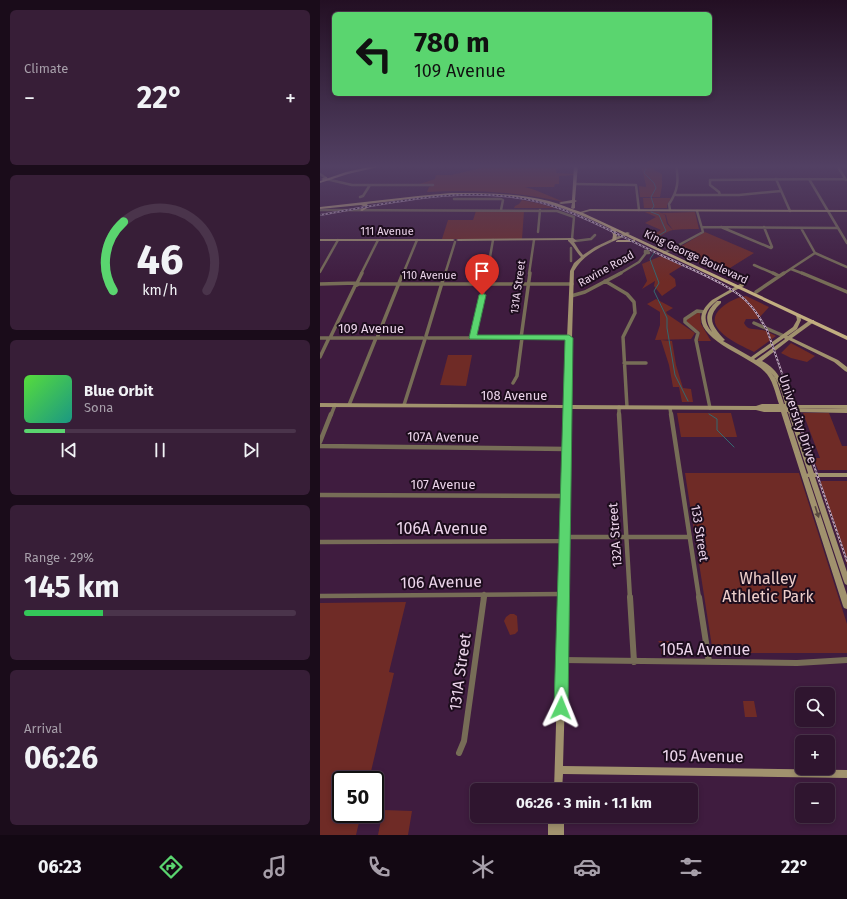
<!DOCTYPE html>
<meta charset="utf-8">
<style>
:root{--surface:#2f152f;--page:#371e37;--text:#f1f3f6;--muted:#a79faa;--line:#4a344b;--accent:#5ad56f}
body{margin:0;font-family:"Fira Sans",sans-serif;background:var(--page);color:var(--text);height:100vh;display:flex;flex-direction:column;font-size:15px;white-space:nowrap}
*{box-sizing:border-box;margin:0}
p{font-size:13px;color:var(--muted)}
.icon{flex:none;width:22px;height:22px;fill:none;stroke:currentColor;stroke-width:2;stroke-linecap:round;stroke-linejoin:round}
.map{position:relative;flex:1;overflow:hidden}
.drawer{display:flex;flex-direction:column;gap:10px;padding:10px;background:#1a0c1a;width:320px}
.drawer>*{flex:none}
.banner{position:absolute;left:12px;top:12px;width:380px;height:84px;border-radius:6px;box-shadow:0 2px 6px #0003,0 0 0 1px var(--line);background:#5ad56f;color:#111;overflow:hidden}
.tools{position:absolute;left:475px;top:687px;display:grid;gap:8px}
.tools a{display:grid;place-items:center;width:40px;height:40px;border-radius:6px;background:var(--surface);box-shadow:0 2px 6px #0003,0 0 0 1px var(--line);font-size:20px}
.speed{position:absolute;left:12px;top:771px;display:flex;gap:8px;font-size:20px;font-weight:700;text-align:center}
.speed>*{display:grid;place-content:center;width:52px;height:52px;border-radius:50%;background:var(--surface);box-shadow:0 2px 6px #0003,0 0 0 1px var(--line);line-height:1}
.speed .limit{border:2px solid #111;border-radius:6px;background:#fff;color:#111}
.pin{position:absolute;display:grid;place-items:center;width:34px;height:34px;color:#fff;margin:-41px -17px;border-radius:50% 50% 50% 0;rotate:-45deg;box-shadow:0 0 4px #0007}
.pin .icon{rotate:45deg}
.me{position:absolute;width:44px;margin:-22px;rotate:2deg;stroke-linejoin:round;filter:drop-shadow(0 0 3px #0008)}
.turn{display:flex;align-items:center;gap:14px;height:84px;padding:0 16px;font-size:18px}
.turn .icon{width:52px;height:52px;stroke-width:2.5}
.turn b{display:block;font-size:28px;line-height:34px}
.big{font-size:30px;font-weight:700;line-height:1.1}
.drawer .widget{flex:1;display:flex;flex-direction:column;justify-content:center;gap:6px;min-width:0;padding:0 14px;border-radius:6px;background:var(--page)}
.drawer .dial{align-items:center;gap:0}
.dial svg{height:104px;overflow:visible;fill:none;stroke:var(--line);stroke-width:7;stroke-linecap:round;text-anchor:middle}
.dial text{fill:var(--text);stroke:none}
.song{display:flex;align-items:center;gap:12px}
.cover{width:48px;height:48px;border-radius:6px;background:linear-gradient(135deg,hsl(110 70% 55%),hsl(170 70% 35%))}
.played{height:4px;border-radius:2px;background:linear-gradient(90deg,var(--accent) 15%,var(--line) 15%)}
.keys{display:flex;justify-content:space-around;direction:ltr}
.heat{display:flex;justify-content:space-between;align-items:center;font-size:22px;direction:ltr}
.charge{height:6px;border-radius:3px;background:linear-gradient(90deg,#34c759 29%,var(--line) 0)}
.trip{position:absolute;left:150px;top:783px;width:228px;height:40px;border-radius:6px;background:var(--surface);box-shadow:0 2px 6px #0003,0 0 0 1px var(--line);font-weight:700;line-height:40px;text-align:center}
.tab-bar{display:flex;height:64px;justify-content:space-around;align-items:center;background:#130813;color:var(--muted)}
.tab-bar .icon{width:28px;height:28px}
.tab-bar .current{color:var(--accent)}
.tab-bar b{font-size:18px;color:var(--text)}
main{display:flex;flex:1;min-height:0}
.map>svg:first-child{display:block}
.green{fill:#6f2b26}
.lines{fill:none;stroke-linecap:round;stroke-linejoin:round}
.stream{stroke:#346971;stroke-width:1}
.street-far3{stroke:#776d57;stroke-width:2.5}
.street-far2{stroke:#776d57;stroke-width:3.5}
.street-far1{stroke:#776d57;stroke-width:4.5}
.street{stroke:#776d57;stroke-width:6}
.secondary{fill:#a1926e;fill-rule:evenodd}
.primary{fill:#c2ae80;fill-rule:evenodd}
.rail-casing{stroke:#bfa5bf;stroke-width:2}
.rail{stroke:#1d0d1d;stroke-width:1;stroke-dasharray:2;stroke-linecap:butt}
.oneway{fill:#584941}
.route{fill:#5ad56f;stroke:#3a8a48}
.labels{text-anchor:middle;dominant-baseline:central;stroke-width:4;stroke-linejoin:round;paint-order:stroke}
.far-street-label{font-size:11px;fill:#ebd4ea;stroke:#1d0d1d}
.street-label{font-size:13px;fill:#ebd4ea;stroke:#1d0d1d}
.near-street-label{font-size:16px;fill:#ebd4ea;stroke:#1d0d1d}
.near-park-label{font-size:16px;fill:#edceca;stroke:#1d0d1d}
</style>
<main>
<section class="drawer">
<div class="widget"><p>Climate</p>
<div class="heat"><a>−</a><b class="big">22°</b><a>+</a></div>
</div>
<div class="widget dial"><svg viewBox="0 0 100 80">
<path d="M14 69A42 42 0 1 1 86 69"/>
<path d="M14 69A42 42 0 0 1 22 16" stroke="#5ad56f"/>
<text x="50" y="56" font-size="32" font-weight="700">46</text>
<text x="50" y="72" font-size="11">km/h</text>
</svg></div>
<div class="widget">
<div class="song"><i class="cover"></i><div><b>Blue Orbit</b><p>Sona</p></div></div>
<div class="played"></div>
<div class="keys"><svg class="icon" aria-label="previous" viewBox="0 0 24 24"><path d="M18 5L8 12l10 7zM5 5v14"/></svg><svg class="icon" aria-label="pause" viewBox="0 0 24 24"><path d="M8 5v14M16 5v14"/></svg><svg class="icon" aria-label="next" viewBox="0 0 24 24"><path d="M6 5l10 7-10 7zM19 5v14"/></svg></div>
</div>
<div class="widget"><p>Range · 29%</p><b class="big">145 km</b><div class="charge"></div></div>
<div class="widget"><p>Arrival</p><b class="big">06:26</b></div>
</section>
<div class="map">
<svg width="527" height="835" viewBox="0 0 527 835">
<rect width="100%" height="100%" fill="#3f1c3f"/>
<path class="green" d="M158 165H237L236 173 254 174V175L239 176V184H235L234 187H205L215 190 244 202C198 192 154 189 107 192L109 187 114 185 100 184 115 179 116 175H131L157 169 159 168H157Z
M321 165H334V170L342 174V186L340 197H320L319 186 326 187V185Z
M323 198H351L347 205V208H324Z
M202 200 217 203 236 208H194L195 206 199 204Z
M156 211H204L202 239H122L128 220H153Z
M325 212H339L345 215 347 224 353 230 348 223 346 215 341 213 375 212 379 229C371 229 360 229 353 230 344 231 337 243 326 239L341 230 325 223 336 217Z
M385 232 434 253 402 273 353 251Z
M341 256 362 266 349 274 355 279 356 286 342 296 334 286 335 281 322 289 327 281 322 264Z
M426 296 449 307 438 319H426L424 323C428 331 433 328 441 330 446 330 451 334 456 336L434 352C420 345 379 328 401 308 408 302 417 297 426 296Z
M336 299 353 308 346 312 347 314 375 333 371 339 335 340 340 325V312L327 304Z
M377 313H380L381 324 391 341H378L380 332 367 323V319Z
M341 340 352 341 356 365 363 388 371 389 373 402H362L359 387H353L349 365Z
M471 343 495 356 487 362 471 358 461 353Z
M128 355H152L146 386 120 385Z
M357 413H411L417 437H361Z
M483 413H509L522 446H527V470H498L493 458H500Z
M365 473H479L527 624V653H393Z
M502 481H527V565L499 483Z
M86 602 69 672 74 673 49 780H21V814H41L36 835H0V603Z
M190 614H194L197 616 198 631 195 634 190 635 184 621 186 617Z
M338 641H349L350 645H356L357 653 341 654V644Z
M423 701H434L437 717H425Z
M63 810 92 811 88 835H58Z"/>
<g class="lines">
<path class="stream" d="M327 165 324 173 334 183 336 188 331 197 334 206 332 209
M331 212 339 215 346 231 333 239
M334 253 330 259 339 283 334 291 347 318V328L355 375 368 401
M389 414 397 419V430L414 447"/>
<path class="street-far3" d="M517 165 526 180
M356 166 435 167 462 165
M0 174 6 178
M6 179 32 185H113
M456 179 470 211
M489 179 527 243
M256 184 316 185 319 210
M356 195H419L461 191
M400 195 399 192 390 185V180L525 179
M40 197 43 196 50 185
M134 199H181L183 200 181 210
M0 210 237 211 254 217 252 239
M350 210 349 204C358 191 359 180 356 165
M382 227 517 228
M401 227 451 248 452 247 444 227
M218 232 220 210
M255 241 271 239 275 235
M251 248V261
M325 251H328L329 253H325Z
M344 253 383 232 377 211
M495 253 527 267
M434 265 455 274
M471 269 484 274
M0 272 18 240
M41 274 58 240
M83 274 97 240
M125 274 135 242
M167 274 173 240
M209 274 214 240
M299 274 319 262 326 253
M463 274 495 253 481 228"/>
<path class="street-far2" d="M453 273 459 276
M482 273 527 292
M285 281 307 294 314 302 315 313 303 337 307 407
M0 284 37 283 42 273
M436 292 464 273
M251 296 265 292 301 273
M385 312 377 311 365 319V322L378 333 376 340 390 408
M434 323 464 336
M106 336 125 273
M0 338H103
M10 338 35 286 39 284H252
M57 338 83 273
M108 338H249
M153 338 167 273
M201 338 210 273
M0 357 9 338
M304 363H326
M193 383 197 376 202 338
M29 405 56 338
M84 405 105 339
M299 407V415
M350 408 351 415
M11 415 15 405"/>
<path class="street-far1" d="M299 414 310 598
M351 414 379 598
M0 442 11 414
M0 446 246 449
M0 495 245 496
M244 537H370
M0 542 244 541
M0 596 243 594
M163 598 164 594"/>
<path class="street" d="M310 597 314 662
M379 597 389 662
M242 660 477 663 527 660
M139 753 144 741 164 597"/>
<path class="secondary" d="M254 165H258L255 200 257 201 255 202V208L253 209 251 208 252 203 241 204 239 203 241 202 252 200Z
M5 177H7V180H3L1 179Z
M270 209 527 210V212L270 211 262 213 260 212Z
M307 232 310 233C306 236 301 238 296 240 280 247 263 255 254 271L250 405 436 406 442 404H459C455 393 453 379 444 371 427 354 354 333 392 300L420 284H424V286C407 295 371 308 392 332 384 319 386 311 397 301H401V303C385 318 393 327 405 340L403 341 431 357 473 327 477 320 476 315V314H480L481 320 477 329 467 336H468L490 320H494V322L472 338 518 360 527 367V372L525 371 514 362 469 340 442 361C460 370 464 386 471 405H527V409L472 408 527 409V413L473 412 494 473H527V477H495L527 572V585L525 584 524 582 489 477H488L527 595V609L524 608 523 606 461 412H444L436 410 250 409 246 660 243 766 527 770V778L243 774 242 790H234L238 660 244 408 0 407V403L244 405 250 271 254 263 261 257C256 252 253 245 248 241V240L138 241 136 240 138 239 253 238 257 241 254 242 259 250 263 255 275 247ZM464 338 465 339 436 360 434 359ZM451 373C459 380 462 394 465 404H464L456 379ZM467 412H468L488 473 487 474Z
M0 239H133L135 240 133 241H0Z
M228 816H244V835H228Z"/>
<path class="primary" d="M58 165H67L28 174 0 183V181L26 172Z
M131 193C164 193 197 193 229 201 240 204 251 209 261 212L527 336V340L315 240V242H296V241L298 240H314L296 231 297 235 296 240 292 241 293 235 291 229C271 219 250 210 229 204 173 187 104 197 47 204L49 207 42 211 40 210 45 207 41 205 0 209V207L98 196Z"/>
<defs>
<path id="rail" d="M0 215C71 203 147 184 219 202 261 213 301 237 341 255 365 267 414 285 430 305 437 312 442 322 447 330L527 561"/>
</defs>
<use href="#rail" class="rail-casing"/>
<use href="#rail" class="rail"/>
</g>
<defs><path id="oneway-solid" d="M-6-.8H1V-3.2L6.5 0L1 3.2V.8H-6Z"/></defs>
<use class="oneway" href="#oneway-solid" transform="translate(497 512) rotate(72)"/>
<linearGradient id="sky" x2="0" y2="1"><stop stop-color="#230f23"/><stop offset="0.59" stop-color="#524063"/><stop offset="1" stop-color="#524063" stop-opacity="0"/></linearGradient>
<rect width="527" height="282" fill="url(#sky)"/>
<path class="route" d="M162 293 166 295 157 335H249L253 338 248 708 246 712 241 714 236 712 234 708 245 340 150 339 149 338 159 295Z"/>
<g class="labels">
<g class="far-street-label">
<text x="67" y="231">111 Avenue</text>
<text transform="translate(376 257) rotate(25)">King George Boulevard</text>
<text transform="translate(286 269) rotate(-29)">Ravine Road</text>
<text x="109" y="275">110 Avenue</text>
<text transform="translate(198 287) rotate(-82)">131A Street</text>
</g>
<g class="street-label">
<text x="51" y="328">109 Avenue</text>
<text x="194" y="395">108 Avenue</text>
<text transform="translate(478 419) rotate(71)">University Drive</text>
<text transform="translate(123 437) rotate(1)">107A Avenue</text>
<text x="123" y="484">107 Avenue</text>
<text transform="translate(380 533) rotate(81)">133 Street</text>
<text transform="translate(295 535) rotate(-94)">132A Street</text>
</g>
<g class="near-street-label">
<text x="122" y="528">106A Avenue</text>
<text transform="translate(121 582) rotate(-1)">106 Avenue</text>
<text x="385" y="649">105A Avenue</text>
<text transform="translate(140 672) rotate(-82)">131A Street</text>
<text transform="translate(383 756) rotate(1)">105 Avenue</text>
</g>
<g class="near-park-label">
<text x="448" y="578">Whalley<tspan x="448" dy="18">Athletic Park</tspan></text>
</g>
</g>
</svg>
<div class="tools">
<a><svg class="icon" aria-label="search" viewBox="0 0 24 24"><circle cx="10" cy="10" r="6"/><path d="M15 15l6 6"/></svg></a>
<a>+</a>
<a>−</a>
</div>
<div class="speed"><div class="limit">50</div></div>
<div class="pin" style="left:162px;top:295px;background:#d93025"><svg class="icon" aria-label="arrive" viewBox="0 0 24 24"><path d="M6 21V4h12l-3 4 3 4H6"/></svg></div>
<svg class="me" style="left:241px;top:708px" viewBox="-20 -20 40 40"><path d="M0-17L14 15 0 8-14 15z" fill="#5ad56f" stroke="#fff" stroke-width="4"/></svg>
<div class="trip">06:26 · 3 min · 1.1 km</div>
<div class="banner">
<div class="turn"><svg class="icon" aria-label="left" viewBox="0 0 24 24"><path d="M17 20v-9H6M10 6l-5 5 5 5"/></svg><div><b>780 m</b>109 Avenue</div></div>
</div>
</div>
</main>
<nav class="tab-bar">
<b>06:23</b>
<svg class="icon current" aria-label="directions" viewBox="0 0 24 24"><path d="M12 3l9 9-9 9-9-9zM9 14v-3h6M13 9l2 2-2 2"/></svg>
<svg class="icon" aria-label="music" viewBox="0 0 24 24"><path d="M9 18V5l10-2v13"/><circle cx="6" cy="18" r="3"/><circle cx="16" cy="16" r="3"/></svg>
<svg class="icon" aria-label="phone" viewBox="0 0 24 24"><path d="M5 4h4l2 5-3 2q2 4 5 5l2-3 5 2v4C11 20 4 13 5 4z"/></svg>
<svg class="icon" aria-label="climate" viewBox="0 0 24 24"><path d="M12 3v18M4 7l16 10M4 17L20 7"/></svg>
<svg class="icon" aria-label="car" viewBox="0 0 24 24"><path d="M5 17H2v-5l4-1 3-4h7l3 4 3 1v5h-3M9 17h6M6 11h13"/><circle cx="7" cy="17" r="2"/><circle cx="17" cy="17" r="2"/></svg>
<svg class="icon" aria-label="filters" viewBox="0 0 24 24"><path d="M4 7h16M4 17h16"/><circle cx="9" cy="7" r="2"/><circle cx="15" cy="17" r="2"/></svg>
<b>22°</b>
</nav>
